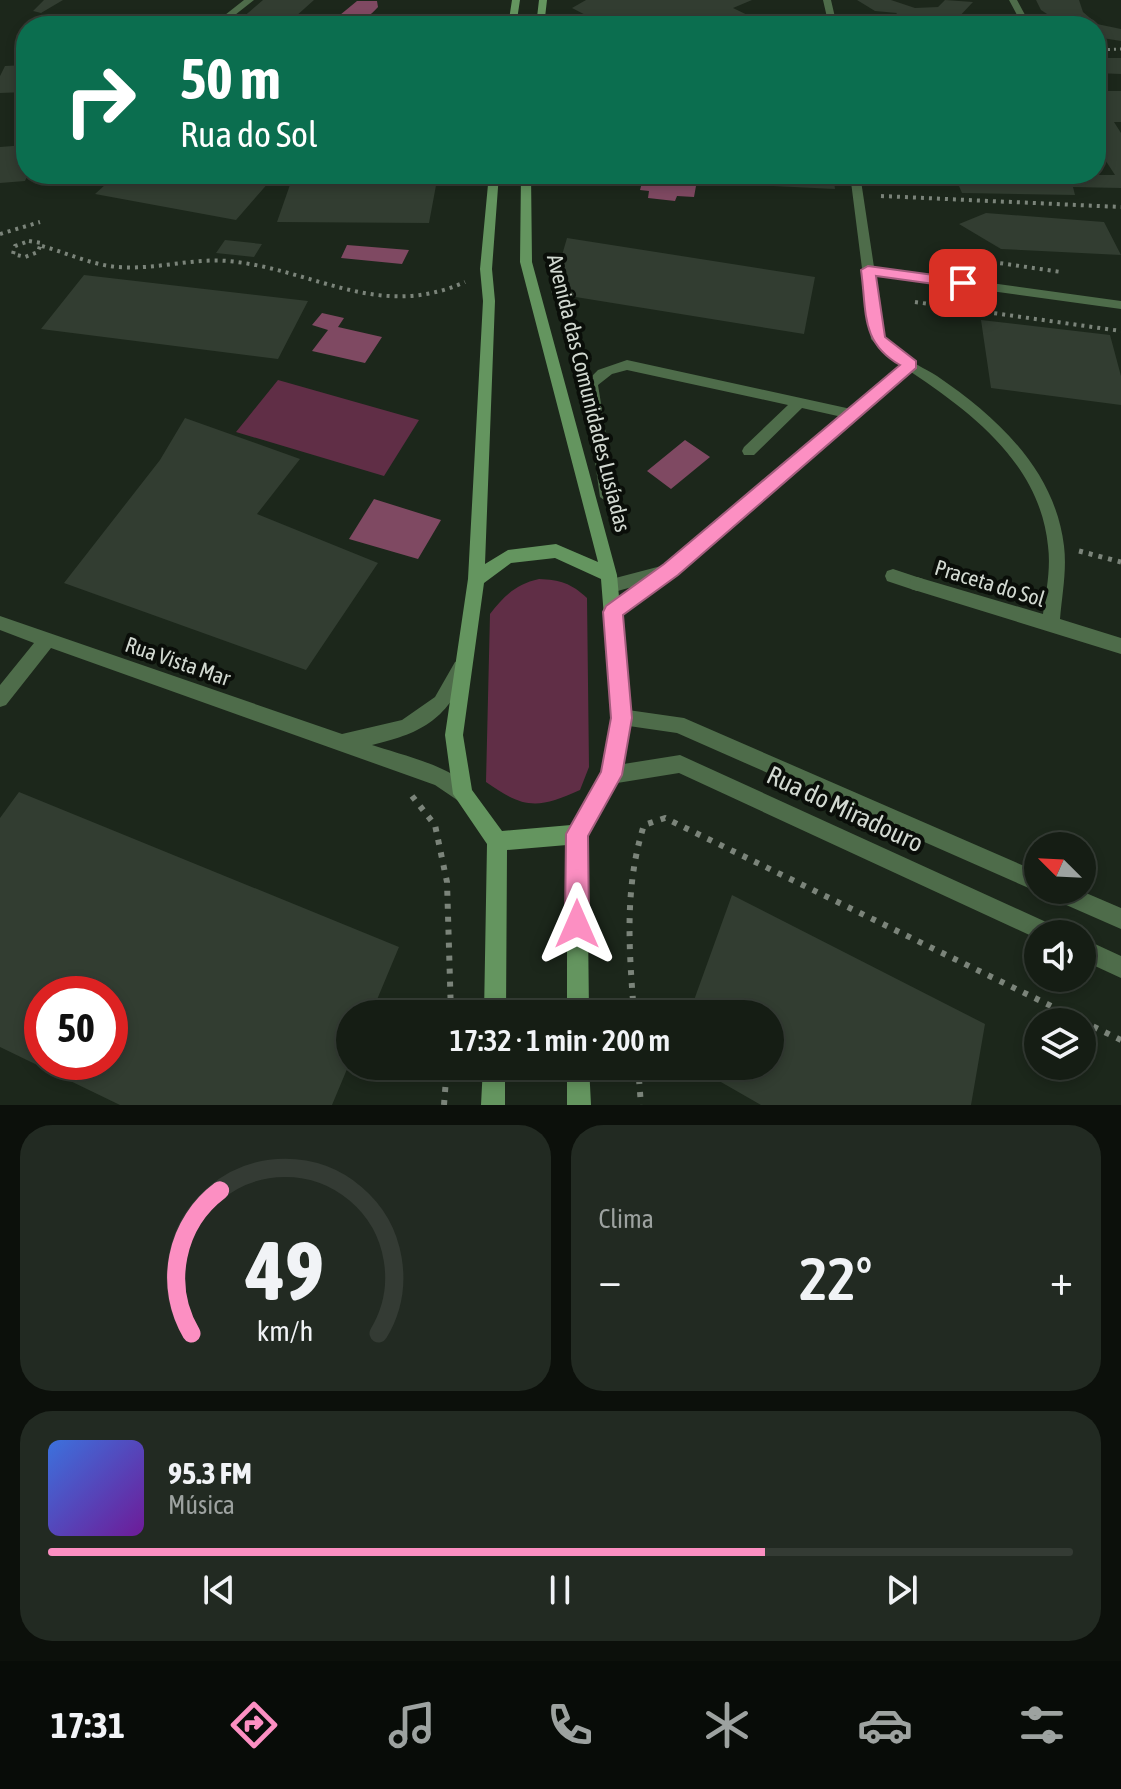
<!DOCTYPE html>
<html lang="pt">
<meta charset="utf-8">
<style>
:root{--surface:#151d14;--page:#222a22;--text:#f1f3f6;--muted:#9da2a0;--line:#343b34;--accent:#fc8fc2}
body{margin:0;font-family:"Asap Condensed",sans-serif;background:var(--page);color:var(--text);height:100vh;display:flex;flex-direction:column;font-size:30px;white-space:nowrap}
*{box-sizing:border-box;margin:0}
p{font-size:26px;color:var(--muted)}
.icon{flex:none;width:44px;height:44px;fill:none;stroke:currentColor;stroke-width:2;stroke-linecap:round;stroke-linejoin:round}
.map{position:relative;height:1105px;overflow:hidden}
.side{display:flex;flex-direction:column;gap:20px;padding:20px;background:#0c100b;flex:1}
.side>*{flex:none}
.guide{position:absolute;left:16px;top:16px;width:1090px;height:168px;border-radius:32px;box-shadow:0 4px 12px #0003,0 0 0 2px var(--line);background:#0b6e4f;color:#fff;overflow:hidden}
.needle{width:52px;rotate:294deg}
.fabs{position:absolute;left:1024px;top:832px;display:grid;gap:16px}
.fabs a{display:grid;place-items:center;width:72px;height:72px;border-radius:50%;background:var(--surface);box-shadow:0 4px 12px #0003,0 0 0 2px var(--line);font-size:40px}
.speed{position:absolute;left:24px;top:976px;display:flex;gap:16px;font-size:40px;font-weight:700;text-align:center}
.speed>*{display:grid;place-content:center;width:104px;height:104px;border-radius:50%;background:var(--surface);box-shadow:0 4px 12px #0003,0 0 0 2px var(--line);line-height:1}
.speed .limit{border:12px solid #d22;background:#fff;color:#111}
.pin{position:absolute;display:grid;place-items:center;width:68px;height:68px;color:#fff;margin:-34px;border-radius:16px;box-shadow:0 4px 12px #0006}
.me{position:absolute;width:88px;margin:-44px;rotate:0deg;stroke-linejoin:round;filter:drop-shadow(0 0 6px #0008)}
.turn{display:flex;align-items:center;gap:28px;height:168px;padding:0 32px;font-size:36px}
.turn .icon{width:104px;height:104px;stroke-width:2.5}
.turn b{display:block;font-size:56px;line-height:68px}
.big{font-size:60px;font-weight:600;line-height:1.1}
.side .tile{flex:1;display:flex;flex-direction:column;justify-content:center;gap:12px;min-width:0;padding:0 28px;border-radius:32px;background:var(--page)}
.side .dial{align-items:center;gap:0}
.dial svg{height:208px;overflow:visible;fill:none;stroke:var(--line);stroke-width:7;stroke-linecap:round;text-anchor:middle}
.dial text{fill:var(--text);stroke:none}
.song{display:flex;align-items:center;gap:24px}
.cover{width:96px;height:96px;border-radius:12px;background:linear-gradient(135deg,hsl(220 70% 55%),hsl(280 70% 35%))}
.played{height:8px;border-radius:4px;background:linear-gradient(90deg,var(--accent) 70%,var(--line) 70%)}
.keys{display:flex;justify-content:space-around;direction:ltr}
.heat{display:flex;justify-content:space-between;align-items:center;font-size:44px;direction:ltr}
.side .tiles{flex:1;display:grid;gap:20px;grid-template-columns:1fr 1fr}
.tile:last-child{grid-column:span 2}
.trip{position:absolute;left:336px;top:1000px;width:448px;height:80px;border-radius:40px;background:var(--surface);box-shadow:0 4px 12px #0003,0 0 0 2px var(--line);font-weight:600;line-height:80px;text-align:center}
.menu{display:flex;height:128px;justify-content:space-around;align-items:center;background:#080c08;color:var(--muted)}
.menu .icon{width:56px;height:56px}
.menu .on{color:var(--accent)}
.menu b{font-size:36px;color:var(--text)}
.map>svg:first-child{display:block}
.green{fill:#602e46}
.water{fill:#7f4962}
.building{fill:#323d31;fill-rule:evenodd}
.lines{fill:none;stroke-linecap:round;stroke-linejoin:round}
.path-far3{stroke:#7b847a;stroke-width:3;stroke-dasharray:2 4;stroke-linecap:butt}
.path-far2{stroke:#7b847a;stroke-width:4;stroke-dasharray:3 5;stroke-linecap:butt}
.path-far1{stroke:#7b847a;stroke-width:5;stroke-dasharray:4 6;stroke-linecap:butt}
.path{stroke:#7b847a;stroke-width:6;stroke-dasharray:5 8;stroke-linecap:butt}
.service{fill:#4e6c4a;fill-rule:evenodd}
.minor{fill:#4e6c4a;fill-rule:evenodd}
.secondary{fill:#64955f;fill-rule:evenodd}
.route{fill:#fc8fc2;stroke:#a45d7e;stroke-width:2}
.labels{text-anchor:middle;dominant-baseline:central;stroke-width:8;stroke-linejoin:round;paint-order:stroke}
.street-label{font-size:22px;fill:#d2d9d1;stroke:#0a0e09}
.near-street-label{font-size:26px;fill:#d2d9d1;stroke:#0a0e09}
</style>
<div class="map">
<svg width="1121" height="1105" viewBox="0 0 1121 1105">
<rect width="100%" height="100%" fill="#1c271b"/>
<path class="green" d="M278 380 419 420 384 476 236 432Z
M539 579C560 580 571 583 587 598L589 767 580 790C538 809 524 809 486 782L490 614C504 596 516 584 539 579Z"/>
<path class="water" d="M357 1H377L378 7C363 24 349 26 327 26L328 16 340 15Z
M658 174 686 176 685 185 696 186 694 197 677 196 675 201 648 198 649 191 640 190 643 179 657 180Z
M347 245 409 250 402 264 341 258Z
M322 313 344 318 338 327 382 337 365 363 312 351 328 330 312 325Z
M685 440 710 457 671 489 647 471Z
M374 499 441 520 418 559 349 539Z"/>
<path class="building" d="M44 0H63L41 13 33 11Z
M263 0H314L285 26H233Z
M586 0H752L733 8 770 26H600L603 24 572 8Z
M857 0H891L915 8 938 7 945 0 973 2 957 19 926 20 920 26H886L897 13 875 11Z
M1036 0H1079L1083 12 1097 24 1121 29V41L1096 37V26H1065L1041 10Z
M1096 58H1121V74L1096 73Z
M26 65V92L0 93V76L5 66Z
M1096 91H1121V122H1114L1121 133V188L1073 187 1075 195 962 193 959 186 910 185 907 174 1115 175 1096 146Z
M26 145 28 174 25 181 0 183V147Z
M117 174H231L270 181 236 220 95 194Z
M772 174H833L835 189 773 186Z
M292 179 437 180 429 223 277 222Z
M986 213 1104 222 1121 255 1001 249 959 224Z
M567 238 815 277 804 334 551 293Z
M225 240 262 244 254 257 216 253Z
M84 275 308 301 278 359 41 329Z
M981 320 1110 335 1121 376V405L991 388Z
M185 418 300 459 257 514 378 563 306 670 64 583 160 460Z
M19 792 399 947 371 1014H350V1062L332 1105H120L0 1047V818ZM42 994H110V1062H42Z
M732 895 985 1024 971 1105H761L693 1066H770V1014H689Z"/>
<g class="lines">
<path class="path-far3" d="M1096 50 1121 49"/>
<path class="path-far2" d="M881 196 1121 207
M0 234 40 222
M29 241 41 243 38 252 25 257 13 254 15 246Z
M42 246C67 253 92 265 118 267 155 270 191 258 228 261 314 269 378 321 465 282
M953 262 951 256 1061 272
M915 302 1121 331"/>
<path class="path-far1" d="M1079 551 1121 562"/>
<path class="path" d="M412 796 435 825 447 882 451 1014
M634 1014C629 949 624 888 644 825L665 818 1121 1040
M638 1066 641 1105
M444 1105 447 1066"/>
<path class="service" d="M244 0H254L221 26H211Z
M627 360 851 409 858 414 851 419 802 408 754 455H744L742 451 744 447 788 405 627 370 612 374 598 385 616 497 608 503 600 497 584 384 598 370Z
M893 569 923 579 925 584 923 589 917 591 887 581 885 576 887 571Z"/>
<path class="minor" d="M823 0H831L837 26H829Z
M1009 0H1017L1031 26H1023Z
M850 174H860L874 267 1121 301V309L875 275C878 294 878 318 884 335 891 353 921 366 937 376 997 417 1055 470 1064 546 1067 570 1062 595 1060 619L1121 638V654L911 589 909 584 911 579 917 577 1043 614C1046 592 1051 569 1048 546 1040 465 974 414 911 372L677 575 619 617 613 619 607 617 605 612 607 607 636 586 610 593 604 591 602 586 604 581 665 565 901 365 889 358 871 339Z
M0 616 342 734 402 720 435 697 455 662 461 660 467 662 470 668C446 719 426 732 372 745 398 754 462 768 473 794L470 801 463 804 435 785 51 648 6 705 0 707V685L34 643 0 630Z
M621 709 684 718 1038 872V890H1043L1038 892 1031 889 677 733 615 724 612 718 615 712Z
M680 755 1057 927 1061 934H1038V939L679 773 611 784 604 782 602 775 604 768 611 766Z
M1045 890H1079L1121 908V929L1048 897Z
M1082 938 1121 956V978L1082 960Z"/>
<path class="secondary" d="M512 0H520L516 26H508Z
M539 0H547L544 26H536Z
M489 174H499L492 269 495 301 485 564 508 550 556 544 598 562 520 262 521 174H531L532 262 617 575 630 718 620 775 587 836 589 1014H567V845L507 850 506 1014H484L487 844 453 794 445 735 468 579 483 301 480 269ZM555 558 601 579 612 718 602 772 571 825 502 831 472 790 463 735 484 583 511 563Z
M483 1066H505V1105H481Z
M567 1066H589L591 1105H567Z"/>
</g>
<path class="route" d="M868 266 963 279 970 283 963 288 876 276 885 337 916 361V368L678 575 623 615 632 718 622 775 588 836 589 924 586 932 577 936 569 932 565 924 566 834 601 772 611 718 603 612 606 606 664 564 900 365C860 342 867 312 861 270Z"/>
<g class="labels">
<g class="street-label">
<text transform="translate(589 393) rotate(76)">Avenida das Comunidades Lusíadas</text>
<text transform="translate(990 583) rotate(17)">Praceta do Sol</text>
<text transform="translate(178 661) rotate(19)">Rua Vista Mar</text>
</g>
<g class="near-street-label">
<text transform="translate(845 809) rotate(25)">Rua do Miradouro</text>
</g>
</g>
</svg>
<div class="fabs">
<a><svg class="needle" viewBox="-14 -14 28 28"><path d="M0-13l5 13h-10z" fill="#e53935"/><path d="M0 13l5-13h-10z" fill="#9da2a0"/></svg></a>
<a><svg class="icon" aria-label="sound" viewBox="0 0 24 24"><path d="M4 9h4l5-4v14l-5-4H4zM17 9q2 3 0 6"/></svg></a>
<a><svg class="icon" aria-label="layers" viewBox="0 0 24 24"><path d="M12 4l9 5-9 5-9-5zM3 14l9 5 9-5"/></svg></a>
</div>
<div class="speed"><div class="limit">50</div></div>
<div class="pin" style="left:963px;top:283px;background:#d93025"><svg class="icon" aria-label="arrive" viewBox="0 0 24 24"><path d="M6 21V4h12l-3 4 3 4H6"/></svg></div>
<svg class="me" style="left:577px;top:924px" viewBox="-20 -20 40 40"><path d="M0-17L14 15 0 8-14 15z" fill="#fc8fc2" stroke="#fff" stroke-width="4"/></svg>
<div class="trip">17:32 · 1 min · 200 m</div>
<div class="guide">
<div class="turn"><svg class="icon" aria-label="right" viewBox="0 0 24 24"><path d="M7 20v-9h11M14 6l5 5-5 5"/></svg><div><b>50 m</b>Rua do Sol</div></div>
</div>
</div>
<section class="side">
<div class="tiles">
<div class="tile dial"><svg viewBox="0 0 100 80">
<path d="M14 69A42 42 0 1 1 86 69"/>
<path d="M14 69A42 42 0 0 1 25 14" stroke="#fc8fc2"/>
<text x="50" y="56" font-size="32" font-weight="700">49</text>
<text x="50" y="72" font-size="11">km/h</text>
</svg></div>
<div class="tile"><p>Clima</p>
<div class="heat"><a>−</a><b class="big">22°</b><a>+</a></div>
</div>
<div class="tile">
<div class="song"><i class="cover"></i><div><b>95.3 FM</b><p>Música</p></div></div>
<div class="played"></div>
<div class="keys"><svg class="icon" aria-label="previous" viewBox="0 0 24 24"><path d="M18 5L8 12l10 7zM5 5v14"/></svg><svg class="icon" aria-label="pause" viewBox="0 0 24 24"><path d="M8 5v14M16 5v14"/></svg><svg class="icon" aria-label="next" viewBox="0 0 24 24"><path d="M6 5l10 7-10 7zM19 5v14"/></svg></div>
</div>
</div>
</section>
<nav class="menu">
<b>17:31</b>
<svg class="icon on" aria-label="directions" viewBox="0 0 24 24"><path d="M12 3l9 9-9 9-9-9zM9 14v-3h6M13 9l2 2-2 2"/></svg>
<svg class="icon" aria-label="music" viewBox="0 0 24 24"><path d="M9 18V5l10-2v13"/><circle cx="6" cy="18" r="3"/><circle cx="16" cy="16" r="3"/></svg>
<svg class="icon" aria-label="phone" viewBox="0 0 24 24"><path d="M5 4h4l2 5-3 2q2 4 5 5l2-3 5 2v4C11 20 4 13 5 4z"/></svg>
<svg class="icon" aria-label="climate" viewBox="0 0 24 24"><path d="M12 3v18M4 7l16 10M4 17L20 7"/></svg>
<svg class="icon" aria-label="car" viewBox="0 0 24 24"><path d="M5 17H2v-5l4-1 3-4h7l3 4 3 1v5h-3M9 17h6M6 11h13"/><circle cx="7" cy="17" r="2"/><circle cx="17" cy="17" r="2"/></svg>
<svg class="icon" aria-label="filters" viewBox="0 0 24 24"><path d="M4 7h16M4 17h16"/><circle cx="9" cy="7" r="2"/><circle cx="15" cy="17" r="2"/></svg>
</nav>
